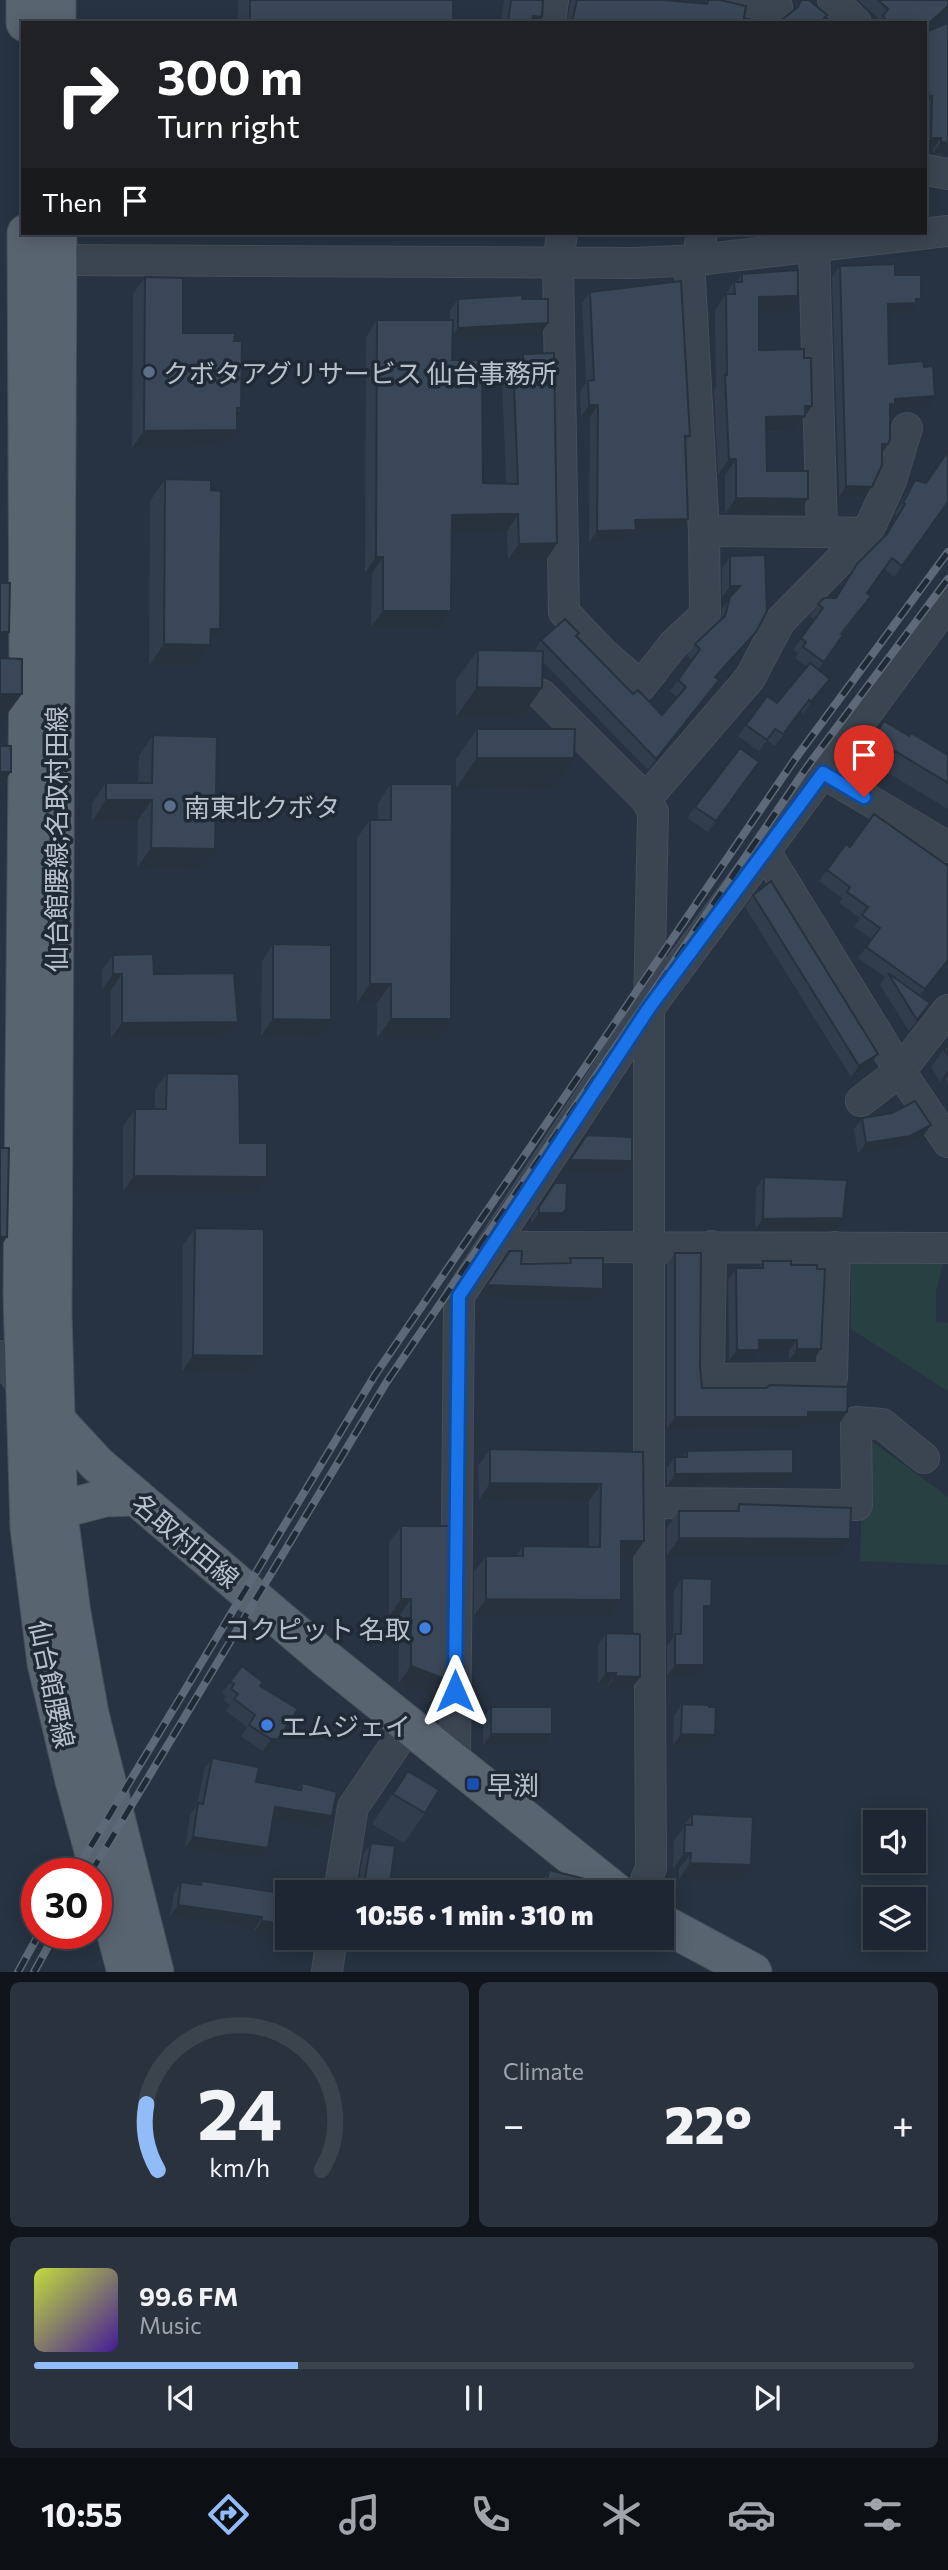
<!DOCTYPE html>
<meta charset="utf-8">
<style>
:root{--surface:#1d2632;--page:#2a323e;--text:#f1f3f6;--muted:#a0a5ac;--line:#3b434d;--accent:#92bcf7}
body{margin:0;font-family:Commissioner,"Noto Sans JP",sans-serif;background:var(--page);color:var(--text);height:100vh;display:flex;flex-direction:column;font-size:26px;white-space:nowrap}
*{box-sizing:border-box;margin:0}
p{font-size:23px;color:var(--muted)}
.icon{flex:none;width:38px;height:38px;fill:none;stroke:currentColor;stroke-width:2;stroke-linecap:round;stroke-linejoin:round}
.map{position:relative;height:1972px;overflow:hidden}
.drawer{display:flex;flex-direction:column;gap:10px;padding:10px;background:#10151c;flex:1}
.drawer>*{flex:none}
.top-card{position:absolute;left:21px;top:21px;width:906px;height:214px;border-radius:0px;box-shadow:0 4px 18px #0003,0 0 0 2px var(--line);background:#202124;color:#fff;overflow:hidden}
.fabs{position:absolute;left:863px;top:1810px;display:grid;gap:14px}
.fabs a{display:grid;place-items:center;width:63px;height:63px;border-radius:0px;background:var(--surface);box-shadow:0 4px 18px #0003,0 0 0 2px var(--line);font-size:35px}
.speed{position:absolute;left:21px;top:1858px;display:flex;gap:14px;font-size:35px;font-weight:700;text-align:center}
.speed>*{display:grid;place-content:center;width:91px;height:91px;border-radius:50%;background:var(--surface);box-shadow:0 4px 18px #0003,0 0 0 2px var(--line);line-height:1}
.speed .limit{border:10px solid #d22;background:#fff;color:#111}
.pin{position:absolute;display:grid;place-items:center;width:60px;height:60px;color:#fff;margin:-72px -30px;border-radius:50% 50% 50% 0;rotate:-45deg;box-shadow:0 0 7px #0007}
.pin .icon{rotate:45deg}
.me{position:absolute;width:77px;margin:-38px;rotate:0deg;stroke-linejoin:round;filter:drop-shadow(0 0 5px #0008)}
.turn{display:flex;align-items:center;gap:24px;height:147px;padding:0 21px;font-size:32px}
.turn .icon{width:91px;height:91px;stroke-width:2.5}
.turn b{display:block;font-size:49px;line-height:60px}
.then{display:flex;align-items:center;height:66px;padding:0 21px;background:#0003;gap:14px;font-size:26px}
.big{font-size:52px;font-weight:800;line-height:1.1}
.drawer .widget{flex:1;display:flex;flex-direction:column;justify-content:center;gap:10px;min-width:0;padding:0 24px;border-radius:10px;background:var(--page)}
.drawer .dial{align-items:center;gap:0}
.dial svg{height:182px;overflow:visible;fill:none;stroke:var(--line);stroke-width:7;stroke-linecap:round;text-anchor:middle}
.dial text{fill:var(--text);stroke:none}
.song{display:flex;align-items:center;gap:21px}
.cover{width:84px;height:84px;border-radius:10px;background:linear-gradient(135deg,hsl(70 70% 55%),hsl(260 70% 35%))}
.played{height:7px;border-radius:4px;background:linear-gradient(90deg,var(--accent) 30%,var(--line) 30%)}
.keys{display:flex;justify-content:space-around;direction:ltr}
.heat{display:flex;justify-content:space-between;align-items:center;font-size:38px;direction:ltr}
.drawer .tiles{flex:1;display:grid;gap:10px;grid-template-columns:1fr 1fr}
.widget:last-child{grid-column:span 2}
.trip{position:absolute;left:275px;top:1880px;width:399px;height:70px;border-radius:0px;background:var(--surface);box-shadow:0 4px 18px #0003,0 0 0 2px var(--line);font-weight:800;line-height:70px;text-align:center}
.menu{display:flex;height:112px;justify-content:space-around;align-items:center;background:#0c0f14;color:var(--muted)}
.menu .icon{width:49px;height:49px}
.menu .on{color:var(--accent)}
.menu b{font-size:32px;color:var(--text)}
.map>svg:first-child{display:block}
.green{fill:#294043}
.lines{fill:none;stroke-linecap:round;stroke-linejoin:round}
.minor-casing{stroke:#454e5b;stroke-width:32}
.major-casing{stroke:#454e5b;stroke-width:39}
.minor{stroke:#3b4551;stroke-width:30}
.major{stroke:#596471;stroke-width:37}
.rail-casing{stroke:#5d6978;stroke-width:8}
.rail{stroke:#202a37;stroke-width:5;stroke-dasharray:16;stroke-linecap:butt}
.wall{fill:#313d4c}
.shaded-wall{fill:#28323e}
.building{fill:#394758;stroke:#28323e;stroke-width:2}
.route-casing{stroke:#114b97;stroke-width:18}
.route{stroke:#1a73e8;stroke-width:12}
.service-dot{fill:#5c6f8a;stroke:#202a37;stroke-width:2.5}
.shop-dot{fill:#3f7fe0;stroke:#202a37;stroke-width:2.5}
.transit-dot{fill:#1a4fb4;stroke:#202a37;stroke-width:2.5}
.labels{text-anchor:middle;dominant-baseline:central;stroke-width:7;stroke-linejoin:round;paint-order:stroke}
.poi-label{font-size:26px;fill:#b8c0cb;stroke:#202a37;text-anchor:start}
.street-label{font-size:26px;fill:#b8c0cb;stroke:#202a37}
</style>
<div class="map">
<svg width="948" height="1972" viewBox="0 0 948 1972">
<rect width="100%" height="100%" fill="#273342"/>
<path class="green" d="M944 1259 936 1292V1322L948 1323V1391L851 1329V1262Z
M863 1435 948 1497V1565L860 1561Z"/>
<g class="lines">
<defs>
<path id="minor" d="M740 0 777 7
M833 0 856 23
M550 23 553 0
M926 170 948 174
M562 233 558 265 564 612 603 653 641 686 673 645 705 615 704 531 689 261
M58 260 635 263 697 260 948 231
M697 260 702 233
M704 531 822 532 814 247
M867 533 891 481 907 428
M542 695 646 799
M823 773 948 847
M765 851 900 1071 948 1010
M861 1101 900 1071 948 1142
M711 1246 709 1379 832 1378 835 1247
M525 1247 948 1248
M0 1356 26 1390
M649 1503V1008L948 603
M455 1764 459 1296 649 1008 653 812 646 799 750 678 780 621 867 533 822 532
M339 1892 353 1807 408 1726
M641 1892 651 1868 649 1503 857 1505 856 1422 882 1424 924 1458
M327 1972 332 1937"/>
<path id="major" d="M25 0V23
M57 0V23
M26 233 28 664 22 1296 29 1528 46 1663 74 1781 126 1972
M58 233 53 1313 59 1515 72 1613 90 1714 155 1972
M48 1411 97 1464 325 1658 616 1892
M59 1510 105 1498 136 1497
M662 1923 753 1972"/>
</defs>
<use href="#minor" class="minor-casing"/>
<use href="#major" class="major-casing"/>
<use href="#minor" class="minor"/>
<use href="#major" class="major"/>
<defs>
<path id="rail" d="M74 1874 375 1375 795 759 948 552
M90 1874 386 1383 807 767 948 579
M18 1972 39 1934
M34 1972 55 1934"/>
</defs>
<use href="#rail" class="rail-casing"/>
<use href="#rail" class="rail"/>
</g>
<path class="wall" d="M238 0H453V23H238Z
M504 0H543L542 17 537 23H497L501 22Z
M572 0H663L704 4 706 0H720L743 23H567L570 3Z
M800 0H809L824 18 829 23H780L783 19 794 10Z
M858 0H948V10L926 30V23H878L880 20Z
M948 23V155H940L933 153V149H926V32Z
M840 266 895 275 921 299 914 310H911L908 314 888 315 889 364 928 407 891 410 890 412 888 444 882 453 864 498 839 497 832 277Z
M742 274 798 296 787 311 759 312V350L804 358 812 406 794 431 767 432V471L797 514H725V475H718L714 391 716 387 715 310 734 282H736Z
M145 277 183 333 234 341 241 408 237 414 225 446 132 448 133 294Z
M590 292 690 436 685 443 688 519 680 530 635 531 628 541 589 542 590 417H581L580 392 586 383 582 303Z
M458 299H522L540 335 453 339 452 360 483 483H506L502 377 513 360H518L523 354 557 543 546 560H508L507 531H452L451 611 440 628 371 627 372 573H365L366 337 377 320H450V310Z
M165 479 211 490 220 629 195 666H149L150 501Z
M915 480 948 503 894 577 884 569 867 593 863 608 842 635H843L818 670 822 690 803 714 801 712 775 746 767 740 759 751 738 736 767 696 777 703 807 667 795 658 798 653 793 650 815 620 810 616 818 604 835 598 857 564 885 537 897 516 895 514 907 492Z
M730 556 756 632 748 643 717 678 719 680 711 692 648 770 543 662 521 718 456 717V680L478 650 534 651 541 640 579 633 577 636 633 694 662 715 677 697 670 691 692 660 687 656 695 644 719 622 722 609 730 598H722V568Z
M884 721 909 736 948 755V809L883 770 877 779 855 765Z
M477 729 553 789 456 788V759Z
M153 735 215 849 201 869 137 868 138 820 92 821V803L106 783H138L139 756Z
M759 762 708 832 687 818 695 807Z
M391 784 438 1038H377V1003H357V838L370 820H378V803Z
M846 844 948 962 920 996 922 1015 909 1031 880 985 885 977 858 958 872 939 854 927 860 918 839 903 842 898 819 881Z
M753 895 870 1065 851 1077 745 907Z
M273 944 319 1037 261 1036 262 961Z
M113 955 154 974 238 1022 227 1037 111 1038V990H102V970Z
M948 1046V1084L945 1079 940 1082 931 1067 944 1049Z
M167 1073 240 1143 255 1194 123 1192V1126L135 1109H155V1090Z
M862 1118 931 1125 923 1136 902 1147 858 1154 854 1129Z
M764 1177 835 1230H755L756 1188Z
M555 1183V1224H531V1218Z
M195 1228 264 1356 252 1373 182 1372 183 1245Z
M675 1253 700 1367 702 1388 839 1424H803L800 1428 667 1429V1265Z
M763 1261 791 1265 813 1361H789V1351L758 1352 751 1361H729L728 1280 736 1268H758Z
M490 1449 643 1452 644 1541 632 1558H621V1600L609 1617 474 1616V1572L486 1556H516L523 1546 589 1547V1501L479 1500 478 1466Z
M687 1451 793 1473 785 1485 667 1486V1468L675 1457H683Z
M739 1504 838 1556H667V1528L679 1511H734Z
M401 1526 450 1681 438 1698 399 1683V1616H389V1543Z
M682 1578 711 1606 704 1617 696 1676H667V1646L673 1638 674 1590Z
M606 1633 640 1677 632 1688H607L608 1685 598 1684V1645Z
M242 1666 260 1686 278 1739 270 1751H263L241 1737 247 1727 226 1711 230 1705 223 1700 226 1696 222 1693Z
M682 1704 709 1707 715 1735 707 1747 673 1746 674 1716Z
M491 1707 552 1734 544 1746H483V1718Z
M212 1758 256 1782 298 1789 302 1783 332 1816 324 1828 273 1819 268 1848 260 1859 185 1848 190 1815 197 1805 204 1770Z
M408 1771 425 1813 404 1843 372 1824Z
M692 1814 740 1881 679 1879V1869H673L674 1841Z
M371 1843 389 1892H357L363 1855Z
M549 1870 587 1892H539L541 1882Z
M202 1881 287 1894 254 1932 255 1928 170 1916 174 1893 181 1882 199 1884Z
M348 1937H383L375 1955 348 1952Z"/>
<path class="shaded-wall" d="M948 6V10L926 30V26Z
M533 16 542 17 537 23H528Z
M932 96 926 105V102L929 97Z
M931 138H941L933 149H926V146Z
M941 142 948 143V155L933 153Z
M512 233H547L544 236 511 235Z
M798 296 787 311 748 313 759 297Z
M916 299H921L914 310H911L908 314 880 315 888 304Z
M548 323 540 335 450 339 458 328Z
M935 396 928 407 891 410 887 415 890 404 895 399Z
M589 405H598L590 417H581Z
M805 406H812L794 431 755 432 766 417Z
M237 430 225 446 132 448 144 431Z
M882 444H888L881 455Z
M729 459H736L725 475H718Z
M846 486 872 487 864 498 839 497Z
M736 498 808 499 797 514H725Z
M518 514 507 531 440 532 452 515Z
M688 519 680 530 635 531 628 541 589 542 597 531 635 520Z
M557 543 546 560H508L519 544Z
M376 557H383L372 573H365Z
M730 586H740L732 598H722Z
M871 596 863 608 833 645 841 634Z
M383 611H451L440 628 371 627Z
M211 629H220L195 666H149L164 644Z
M0 632H9L0 645Z
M756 632 748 643 707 689 715 677Z
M830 679 822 690 803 714 811 702Z
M719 680 711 692 648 770 656 759Z
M477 687 542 688 521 718 456 717Z
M0 694H22L0 724Z
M477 758H574L553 789 456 788Z
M0 772H11L0 787Z
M106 800H152L138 820 92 821Z
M151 848 215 849 201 869 137 868Z
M948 960V962L917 1000 925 989Z
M113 974H122L111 990H102Z
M370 984H391L377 1003H357Z
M273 1019 331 1020 319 1037 261 1036Z
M391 1019H451L438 1038H377Z
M238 1022 227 1037 111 1038 122 1023Z
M878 1054 870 1065 851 1077 859 1066Z
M948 1071V1075L945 1079 940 1082Z
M931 1125 923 1136 902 1147 858 1154 866 1143Z
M570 1160 632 1161 624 1173 562 1171Z
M134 1176 267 1177 255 1194 123 1192Z
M566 1209 555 1224H531L539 1213Z
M843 1218 835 1230H755L763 1219Z
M0 1237H7L0 1247Z
M487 1285 603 1289 595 1300 479 1297Z
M759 1340H797L789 1351 758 1352 751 1361H729L737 1350Z
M797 1349H821L813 1361H789Z
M193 1355 264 1356 252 1373 182 1372Z
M808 1412H847L839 1424H803L800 1428 667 1429 675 1417Z
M793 1473 785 1485 667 1486 675 1474Z
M490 1483 601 1484 589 1501 479 1500Z
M679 1538 850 1539 838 1556H667Z
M621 1541H644L632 1558H610Z
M401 1599H411L399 1616H389Z
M486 1599 621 1600 609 1617 474 1616Z
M704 1606H711L703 1618Z
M675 1665H704L696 1676H667Z
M411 1666 450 1681 438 1698 399 1683Z
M606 1673H616L608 1685 598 1684Z
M615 1676 640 1677 632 1688H607Z
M491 1734H552L544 1746H483Z
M681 1734 715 1735 707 1747 673 1746Z
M271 1739H278L270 1751H263Z
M275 1807 332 1816 324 1828 267 1818Z
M193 1837 268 1848 260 1859 185 1848Z
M684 1853H691L679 1869H673Z
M690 1863 751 1865 740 1881 679 1879Z
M178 1905 262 1917 255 1928 170 1916Z
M262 1921 287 1924V1936L254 1932Z
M355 1940 383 1944 375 1955 348 1952Z"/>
<path class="building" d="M250 0H453V23H250Z
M511 0H543L542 17 533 16 532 23H508Z
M577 0H663L707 4 708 0H720L746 6 743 23H572Z
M801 0H809L827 15 824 18 829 23H786L787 22 783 19 798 7Z
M878 0H948V6L926 26V23H888L883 16 888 9Z
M948 23V143L941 142V138H931L932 96 929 97 926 76V32Z
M895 264V275H921V299H916V303L888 304 889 364 923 361 924 367 933 366 935 396 895 399V404H890V439L888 444H882V465L872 487 846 486 840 266Z
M798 270V296L759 297V350L804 349V358H811L812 406H805V416L766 417 767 471H808V499L736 498V459H729L725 375H727L726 294H735L734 282H742V274Z
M145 277 183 278V333H235L234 341H242L241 408H237V430L144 431Z
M681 281 690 436H685L688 519 635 520 636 530 597 531 598 405H589L588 381 594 380 590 292Z
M522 295V299H548V323L458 328V299Z
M377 320H453L452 360H482L483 483 518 484 513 360H523V354L554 353 557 543 519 544 518 514 452 515 451 611H383V557H376Z
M0 335H2L1 370H0Z
M948 451V502L902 566 892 558 867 593 871 596 841 634 843 635 824 662 803 647 806 642 801 638 823 608 818 604 824 598H836L857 564 887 534 905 504 903 503 915 480 926 483Z
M165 479 211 480V490L221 491 220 629H211L210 645 164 644Z
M765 555 767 611 756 632 715 677 719 680 656 759 541 640 565 619 579 633 576 636 633 694 638 690 662 715 686 687 678 680 700 649 695 644 725 616 730 597 740 586H730V556Z
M0 583H10L9 632H0Z
M478 650 543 651 542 688 477 687Z
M0 658 22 659V694H0Z
M810 663 830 679 811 702 809 700 783 734 775 729 767 740 746 725 767 696 777 703Z
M884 721 909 736 911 733 948 755V783L895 751 890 760 868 747Z
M477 729H575L574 758H477Z
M153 735 217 737 215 849 151 848 152 800H106V783H152Z
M0 746H11V772H0Z
M740 748 759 762 716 821 695 807Z
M391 784H452L451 1019H391V984H370V820H391Z
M874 814 948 866V960L925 989 866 947 880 928 862 915 868 907 847 892 850 887 827 870 846 844 850 847Z
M771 881 878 1054 859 1066 753 895Z
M273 944 331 945V1020L273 1019Z
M153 954 154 974 234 973 238 1022 122 1023V974H113V955Z
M888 973 930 1003 917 1020Z
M948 1046V1055L944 1049Z
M167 1073 239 1074 240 1143H267V1177L134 1176 135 1109H166Z
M915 1101 931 1125 910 1136 866 1143 862 1118 892 1113Z
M587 1135 632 1137V1161L570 1160Z
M0 1148H9L7 1237H0Z
M764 1177 847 1180 843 1218 763 1219Z
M555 1183H567L566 1209 563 1213H539V1207Z
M195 1228 264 1229V1356L193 1355Z
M510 1251H522L521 1264 571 1263 570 1258H603V1289L487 1285Z
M675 1253H701L700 1367 702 1388H766L770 1385 848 1387 847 1412H808V1417H675Z
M763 1261H791V1265H817V1269H825L821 1349H797V1340H759V1350H737L736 1268H763Z
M490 1449 643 1452 644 1541H621V1600L486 1599V1556H523V1546L600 1547 601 1484 490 1483Z
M793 1449V1473L675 1474V1457H687V1451Z
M739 1504 851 1508 850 1539 679 1538V1511H739Z
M401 1526H451L450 1681 411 1666V1599H401Z
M682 1578 712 1579 711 1606H704V1665H675V1634H681Z
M606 1633 640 1634V1677L615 1676 616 1673H606Z
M242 1666 263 1682 260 1686 298 1709 278 1739H271L249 1725 255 1715 234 1699 238 1694 231 1689 234 1684 230 1682Z
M682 1704 709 1705V1707H716L715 1735 681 1734Z
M491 1707H552V1734H491Z
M212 1758 259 1767 256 1782 301 1790 302 1783 337 1792 332 1816 275 1807 268 1848 193 1837 198 1803 203 1804Z
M408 1771 439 1790 425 1813 393 1794Z
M692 1814 753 1817 751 1865 690 1863 691 1853H684L685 1825H692Z
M371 1843 395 1846 389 1892H360L364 1884Z
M549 1870 589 1880 587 1892H545Z
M202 1881 287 1894V1924L262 1921V1917L178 1905 181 1882 201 1885Z
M355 1937H383V1944L355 1940Z"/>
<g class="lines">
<defs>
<path id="route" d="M455 1691 459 1296 649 1008 823 773 864 797"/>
</defs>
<use href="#route" class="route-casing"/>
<use href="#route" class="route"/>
</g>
<g class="service-dot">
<circle cx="149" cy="372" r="7"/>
<circle cx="170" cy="806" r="7"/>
</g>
<g class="shop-dot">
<circle cx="425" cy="1628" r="7"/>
<circle cx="267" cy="1725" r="7"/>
</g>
<rect class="transit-dot" x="466" y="1777" width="14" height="14" rx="3.5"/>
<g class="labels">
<g class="poi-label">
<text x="163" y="372">クボタアグリサービス 仙台事務所</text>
<text x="184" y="806">南東北クボタ</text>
<text x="411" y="1628" text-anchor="end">コクピット 名取</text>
<text x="281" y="1725">エムジェイ</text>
<text x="487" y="1784">早渕</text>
</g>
<g class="street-label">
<text transform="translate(55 839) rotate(-90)">仙台館腰線;名取村田線</text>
<text transform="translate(186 1540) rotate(40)">名取村田線</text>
<text transform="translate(53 1684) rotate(78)">仙台館腰線</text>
</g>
</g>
</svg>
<div class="fabs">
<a><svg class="icon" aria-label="sound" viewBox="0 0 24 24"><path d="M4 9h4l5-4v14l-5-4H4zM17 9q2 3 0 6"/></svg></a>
<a><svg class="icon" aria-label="layers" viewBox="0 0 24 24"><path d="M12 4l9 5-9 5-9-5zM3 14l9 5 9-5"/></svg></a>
</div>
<div class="speed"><div class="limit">30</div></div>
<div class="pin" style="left:864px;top:797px;background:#d93025"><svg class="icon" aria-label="arrive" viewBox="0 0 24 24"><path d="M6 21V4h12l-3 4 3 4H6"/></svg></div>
<svg class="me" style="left:455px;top:1691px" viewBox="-20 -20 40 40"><path d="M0-17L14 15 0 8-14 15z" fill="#1a73e8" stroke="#fff" stroke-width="4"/></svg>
<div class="trip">10:56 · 1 min · 310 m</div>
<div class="top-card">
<div class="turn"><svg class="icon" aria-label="right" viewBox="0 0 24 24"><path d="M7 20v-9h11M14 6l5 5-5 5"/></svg><div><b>300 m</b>Turn right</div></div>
<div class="then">Then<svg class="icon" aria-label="arrive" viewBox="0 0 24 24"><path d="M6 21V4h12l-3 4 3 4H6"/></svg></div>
</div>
</div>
<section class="drawer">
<div class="tiles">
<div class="widget dial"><svg viewBox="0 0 100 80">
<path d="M14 69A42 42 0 1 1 86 69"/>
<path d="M14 69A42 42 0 0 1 9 40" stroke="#92bcf7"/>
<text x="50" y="56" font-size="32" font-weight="700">24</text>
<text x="50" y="72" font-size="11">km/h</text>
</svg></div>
<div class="widget"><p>Climate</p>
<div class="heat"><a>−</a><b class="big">22°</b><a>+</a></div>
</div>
<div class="widget">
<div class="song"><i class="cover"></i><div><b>99.6 FM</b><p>Music</p></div></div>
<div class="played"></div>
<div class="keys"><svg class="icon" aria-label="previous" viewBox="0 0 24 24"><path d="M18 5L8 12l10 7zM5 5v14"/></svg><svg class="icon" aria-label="pause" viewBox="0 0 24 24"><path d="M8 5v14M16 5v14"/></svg><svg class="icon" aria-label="next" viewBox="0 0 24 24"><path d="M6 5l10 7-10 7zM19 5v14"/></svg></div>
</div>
</div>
</section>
<nav class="menu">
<b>10:55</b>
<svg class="icon on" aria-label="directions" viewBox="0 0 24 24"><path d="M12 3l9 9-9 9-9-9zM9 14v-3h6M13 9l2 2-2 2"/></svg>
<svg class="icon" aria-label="music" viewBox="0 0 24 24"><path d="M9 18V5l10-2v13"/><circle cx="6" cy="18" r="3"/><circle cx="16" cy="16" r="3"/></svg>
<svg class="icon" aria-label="phone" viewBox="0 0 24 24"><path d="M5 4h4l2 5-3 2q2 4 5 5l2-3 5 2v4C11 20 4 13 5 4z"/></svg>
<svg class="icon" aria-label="climate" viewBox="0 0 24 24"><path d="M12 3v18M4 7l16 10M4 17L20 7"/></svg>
<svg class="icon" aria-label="car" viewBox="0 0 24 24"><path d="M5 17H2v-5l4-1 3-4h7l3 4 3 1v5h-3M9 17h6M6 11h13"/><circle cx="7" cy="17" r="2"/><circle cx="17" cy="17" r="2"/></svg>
<svg class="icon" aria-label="filters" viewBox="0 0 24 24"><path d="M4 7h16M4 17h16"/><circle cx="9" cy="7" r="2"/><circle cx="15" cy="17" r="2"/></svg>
</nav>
